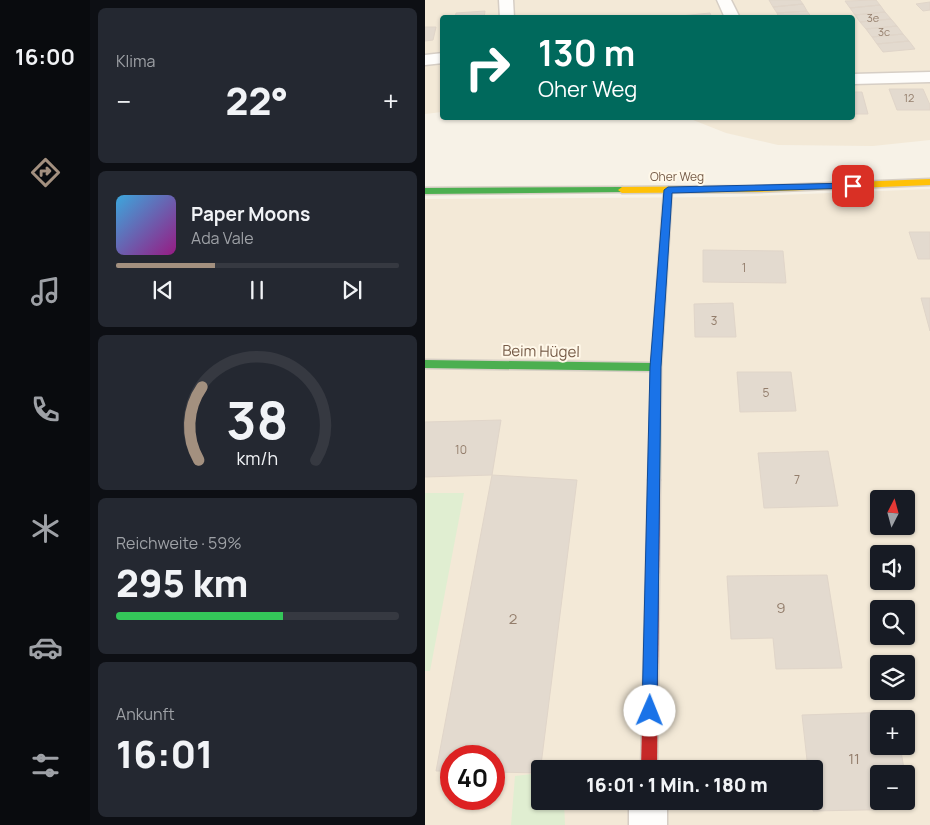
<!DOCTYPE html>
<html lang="de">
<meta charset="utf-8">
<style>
:root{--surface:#171b24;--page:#242831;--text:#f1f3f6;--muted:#9ea1a6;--line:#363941;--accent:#a3907f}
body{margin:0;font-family:Manrope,sans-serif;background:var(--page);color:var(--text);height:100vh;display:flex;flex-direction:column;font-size:19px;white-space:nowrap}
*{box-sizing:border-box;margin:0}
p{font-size:16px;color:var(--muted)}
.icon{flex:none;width:28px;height:28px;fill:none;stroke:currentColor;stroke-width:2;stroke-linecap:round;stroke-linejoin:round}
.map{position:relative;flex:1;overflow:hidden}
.sheet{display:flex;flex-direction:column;gap:8px;padding:8px;background:#0d0f14;width:335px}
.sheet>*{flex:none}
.guide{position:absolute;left:15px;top:15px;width:415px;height:105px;border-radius:5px;box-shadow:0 1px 4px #0004;background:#00695c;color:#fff;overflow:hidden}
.needle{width:32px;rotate:6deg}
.tools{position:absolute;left:445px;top:490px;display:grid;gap:10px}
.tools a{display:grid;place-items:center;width:45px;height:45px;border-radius:5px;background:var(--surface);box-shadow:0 1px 4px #0004;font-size:25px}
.speed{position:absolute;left:15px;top:745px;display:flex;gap:10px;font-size:25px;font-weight:700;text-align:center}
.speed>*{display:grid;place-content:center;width:65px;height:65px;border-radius:50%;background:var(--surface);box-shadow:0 1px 4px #0004;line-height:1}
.speed .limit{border:8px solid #d22;background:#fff;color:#111}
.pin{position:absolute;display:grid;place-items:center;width:42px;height:42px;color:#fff;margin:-21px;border-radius:10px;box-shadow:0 2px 8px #0006}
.me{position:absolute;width:55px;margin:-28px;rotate:1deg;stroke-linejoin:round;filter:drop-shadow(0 0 4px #0008)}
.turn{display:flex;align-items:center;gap:18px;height:105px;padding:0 15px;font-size:22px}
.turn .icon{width:65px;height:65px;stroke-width:2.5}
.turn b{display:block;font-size:35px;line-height:42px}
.big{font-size:38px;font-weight:800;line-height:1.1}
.sheet .tile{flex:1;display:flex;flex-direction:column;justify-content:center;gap:8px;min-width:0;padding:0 18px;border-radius:8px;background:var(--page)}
.sheet .dial{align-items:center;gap:0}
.dial svg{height:130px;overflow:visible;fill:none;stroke:var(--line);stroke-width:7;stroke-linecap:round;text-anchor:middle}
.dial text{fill:var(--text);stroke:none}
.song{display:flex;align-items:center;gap:15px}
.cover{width:60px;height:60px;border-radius:8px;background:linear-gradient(135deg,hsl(200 70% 55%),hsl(310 70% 35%))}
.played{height:5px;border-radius:2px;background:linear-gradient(90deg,var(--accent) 35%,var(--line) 35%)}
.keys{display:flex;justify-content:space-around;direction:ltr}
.heat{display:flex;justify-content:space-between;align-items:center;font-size:28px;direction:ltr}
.charge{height:8px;border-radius:4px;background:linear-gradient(90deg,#34c759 59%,var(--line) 0)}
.trip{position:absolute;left:106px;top:760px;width:292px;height:50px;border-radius:5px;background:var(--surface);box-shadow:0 1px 4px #0004;font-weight:800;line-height:50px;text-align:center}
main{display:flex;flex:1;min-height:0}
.dock{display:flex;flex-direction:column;width:90px;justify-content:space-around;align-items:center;background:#090b0e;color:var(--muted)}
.dock .icon{width:35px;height:35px}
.dock .active{color:var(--accent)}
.dock b{font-size:22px;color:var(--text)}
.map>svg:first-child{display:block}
.residential{fill:#f3e9d7;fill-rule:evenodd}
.green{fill:#e0eed1}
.building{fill:#e3dacf;stroke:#e0d5c9}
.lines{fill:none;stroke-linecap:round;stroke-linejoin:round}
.street-casing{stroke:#d6cec5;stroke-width:3}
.fast-casing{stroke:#d6cec4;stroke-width:3}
.slow-casing{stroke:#d6cec4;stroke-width:3}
.jam-casing{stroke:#d6cec4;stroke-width:3}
.street{fill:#fefdfb;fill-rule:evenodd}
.fast{fill:#4caf50;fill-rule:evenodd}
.slow{fill:#ffc107;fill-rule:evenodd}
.jam{fill:#c62828;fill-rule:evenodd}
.route{fill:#1a73e8;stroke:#114b97}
.labels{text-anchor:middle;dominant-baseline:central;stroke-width:4;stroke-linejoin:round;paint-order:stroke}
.far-number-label{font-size:11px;fill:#937d6b}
.far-street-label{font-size:12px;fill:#765b47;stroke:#fff8e9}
.number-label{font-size:12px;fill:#937d6b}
.street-label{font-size:15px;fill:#765b47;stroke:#fff8e9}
.near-number-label{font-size:15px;fill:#937d6b}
</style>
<main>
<nav class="dock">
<b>16:00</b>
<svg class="icon active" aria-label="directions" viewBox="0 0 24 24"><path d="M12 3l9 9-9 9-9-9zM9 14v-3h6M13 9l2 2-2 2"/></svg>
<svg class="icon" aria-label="music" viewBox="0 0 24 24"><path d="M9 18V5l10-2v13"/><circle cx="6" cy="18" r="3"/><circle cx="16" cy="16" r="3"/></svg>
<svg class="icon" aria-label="phone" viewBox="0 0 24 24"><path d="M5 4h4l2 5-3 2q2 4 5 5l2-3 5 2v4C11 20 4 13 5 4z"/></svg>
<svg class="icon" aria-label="climate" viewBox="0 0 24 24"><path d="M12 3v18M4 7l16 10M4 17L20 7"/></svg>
<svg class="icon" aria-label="car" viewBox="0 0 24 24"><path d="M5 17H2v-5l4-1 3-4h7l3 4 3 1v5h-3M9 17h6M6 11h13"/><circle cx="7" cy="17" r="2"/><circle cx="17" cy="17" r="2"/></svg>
<svg class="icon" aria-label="filters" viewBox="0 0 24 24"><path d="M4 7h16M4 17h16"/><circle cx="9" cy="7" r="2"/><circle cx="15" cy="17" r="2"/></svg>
</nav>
<section class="sheet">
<div class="tile"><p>Klima</p>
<div class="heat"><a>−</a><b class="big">22°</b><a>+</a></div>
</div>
<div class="tile">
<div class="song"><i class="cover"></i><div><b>Paper Moons</b><p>Ada Vale</p></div></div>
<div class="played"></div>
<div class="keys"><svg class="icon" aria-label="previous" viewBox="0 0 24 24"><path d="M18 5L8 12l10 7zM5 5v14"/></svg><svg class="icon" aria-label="pause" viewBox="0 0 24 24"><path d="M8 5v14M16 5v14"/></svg><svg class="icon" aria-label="next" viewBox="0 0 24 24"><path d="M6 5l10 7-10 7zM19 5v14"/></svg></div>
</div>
<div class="tile dial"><svg viewBox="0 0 100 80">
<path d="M14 69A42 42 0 1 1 86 69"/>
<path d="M14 69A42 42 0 0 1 16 24" stroke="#a3907f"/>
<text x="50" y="56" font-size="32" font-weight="700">38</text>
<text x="50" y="72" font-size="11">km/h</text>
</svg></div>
<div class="tile"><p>Reichweite · 59%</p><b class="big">295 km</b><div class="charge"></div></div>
<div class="tile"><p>Ankunft</p><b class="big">16:01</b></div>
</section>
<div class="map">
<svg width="505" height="825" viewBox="0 0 505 825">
<rect width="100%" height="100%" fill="#f7f2e7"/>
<path class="residential" d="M0 0H505V140L448 146 353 145 301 133 263 118H428V18H18L17 112 0 114Z
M505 189V825H0V199L306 197ZM454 499H481V526H454ZM454 554H481V581H454ZM454 609H481V636H454ZM454 664H481V691H454ZM454 719H481V746H454ZM26 756H69V799H26ZM115 769H390V801H115ZM454 774H481V801H454Z"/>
<path class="green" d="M0 493H39L5 671H0Z
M115 773V801H139L140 825H86L90 776Z"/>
<path class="building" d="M344 0H375L378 4 348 7Z
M451 0 455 5 425 8 420 1Z
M505 2V10L498 11 491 4Z
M378 4 382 11 352 13 348 7Z
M455 5 460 12 430 15 425 8Z
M60 11 59 18H30L31 13Z
M382 11 387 18H354L352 13Z
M460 12 466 19 435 22 430 15Z
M285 13 287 18H257L256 16Z
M466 19 472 26 441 29 435 22Z
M472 26 478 34 447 37 441 29Z
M0 27H11L8 40 0 41Z
M478 34 484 41 452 44 447 37Z
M484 41 490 49 458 52 452 44Z
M464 89H498L505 105V110H472Z
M428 92H437L443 114H428Z
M484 232H505V259H493Z
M278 250 358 251 361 283 278 282Z
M496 298H505V331Z
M308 303 311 337H270L269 304Z
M312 372H366L371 411 315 412Z
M76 420 67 475 0 477V422Z
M403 451 413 506 339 508 333 453Z
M67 475 152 480 115 773 69 772V756H26V771H11Z
M402 575 417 668 351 669 348 638 306 639 302 576Z
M468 712 469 719H454V746H475L480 774H454V801H481V780L487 809 388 811 390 769H383L377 715Z"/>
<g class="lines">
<defs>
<path id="street" d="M74 0H88L89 18H75Z
M292 0H306L315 18H300Z
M18 53V63L0 65V55Z
M505 72V82L428 84V74Z
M204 801H242V825H204Z"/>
<path id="fast" d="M197 187 200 188V192L0 194V188Z
M243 187 247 190 236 367 235 480 233 484 229 485 225 484 223 480 226 371 0 368V360L226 363 239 190Z"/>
<path id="slow" d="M505 179V185L330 192 197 193 193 190 197 187 330 186Z"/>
<path id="jam" d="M229 475 233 476 235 480 232 769H216L223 480 225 476Z"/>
</defs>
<use href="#street" class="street-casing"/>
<use href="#fast" class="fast-casing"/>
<use href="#slow" class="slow-casing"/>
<use href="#jam" class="jam-casing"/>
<use href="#street" class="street"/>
<use href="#fast" class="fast"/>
<use href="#slow" class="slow"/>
<use href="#jam" class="jam"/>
</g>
<path class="route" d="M428 183 431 184V188L247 193 236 367 232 711 230 717 225 719 219 717 217 711 225 367 239 190 243 187Z"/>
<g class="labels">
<g class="far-number-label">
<text x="448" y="17">3e</text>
<text x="459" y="31">3c</text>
<text x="484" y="97">12</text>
</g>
<g class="far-street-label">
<text x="252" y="176">Oher Weg</text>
</g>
<g class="number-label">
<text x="319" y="267">1</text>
<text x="289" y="320">3</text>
<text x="341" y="392">5</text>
<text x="36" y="449">10</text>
<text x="372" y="479">7</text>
</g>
<g class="street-label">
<text transform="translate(116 351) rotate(1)">Beim Hügel</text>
</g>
<g class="near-number-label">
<text x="356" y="607">9</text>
<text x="88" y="618">2</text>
<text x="429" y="758">11</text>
</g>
</g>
</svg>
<div class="tools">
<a><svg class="needle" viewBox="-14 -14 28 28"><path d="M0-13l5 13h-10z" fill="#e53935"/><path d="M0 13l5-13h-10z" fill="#9ea1a6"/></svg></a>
<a><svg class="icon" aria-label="sound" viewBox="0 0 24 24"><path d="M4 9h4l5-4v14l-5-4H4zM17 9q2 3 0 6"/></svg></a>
<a><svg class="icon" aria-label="search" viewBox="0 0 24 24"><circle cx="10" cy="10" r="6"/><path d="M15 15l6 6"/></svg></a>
<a><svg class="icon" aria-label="layers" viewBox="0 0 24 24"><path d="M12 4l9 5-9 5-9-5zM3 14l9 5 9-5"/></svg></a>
<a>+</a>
<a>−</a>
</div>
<div class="speed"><div class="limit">40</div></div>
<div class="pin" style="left:428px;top:186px;background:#d93025"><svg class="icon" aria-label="arrive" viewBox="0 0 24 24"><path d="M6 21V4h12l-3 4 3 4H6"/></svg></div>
<svg class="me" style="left:225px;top:711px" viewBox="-20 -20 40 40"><circle r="19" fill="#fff"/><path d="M0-13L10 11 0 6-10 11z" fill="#1a73e8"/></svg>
<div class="trip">16:01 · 1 Min. · 180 m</div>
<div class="guide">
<div class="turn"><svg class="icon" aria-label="right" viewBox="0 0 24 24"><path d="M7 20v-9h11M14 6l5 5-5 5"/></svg><div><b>130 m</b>Oher Weg</div></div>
</div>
</div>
</main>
